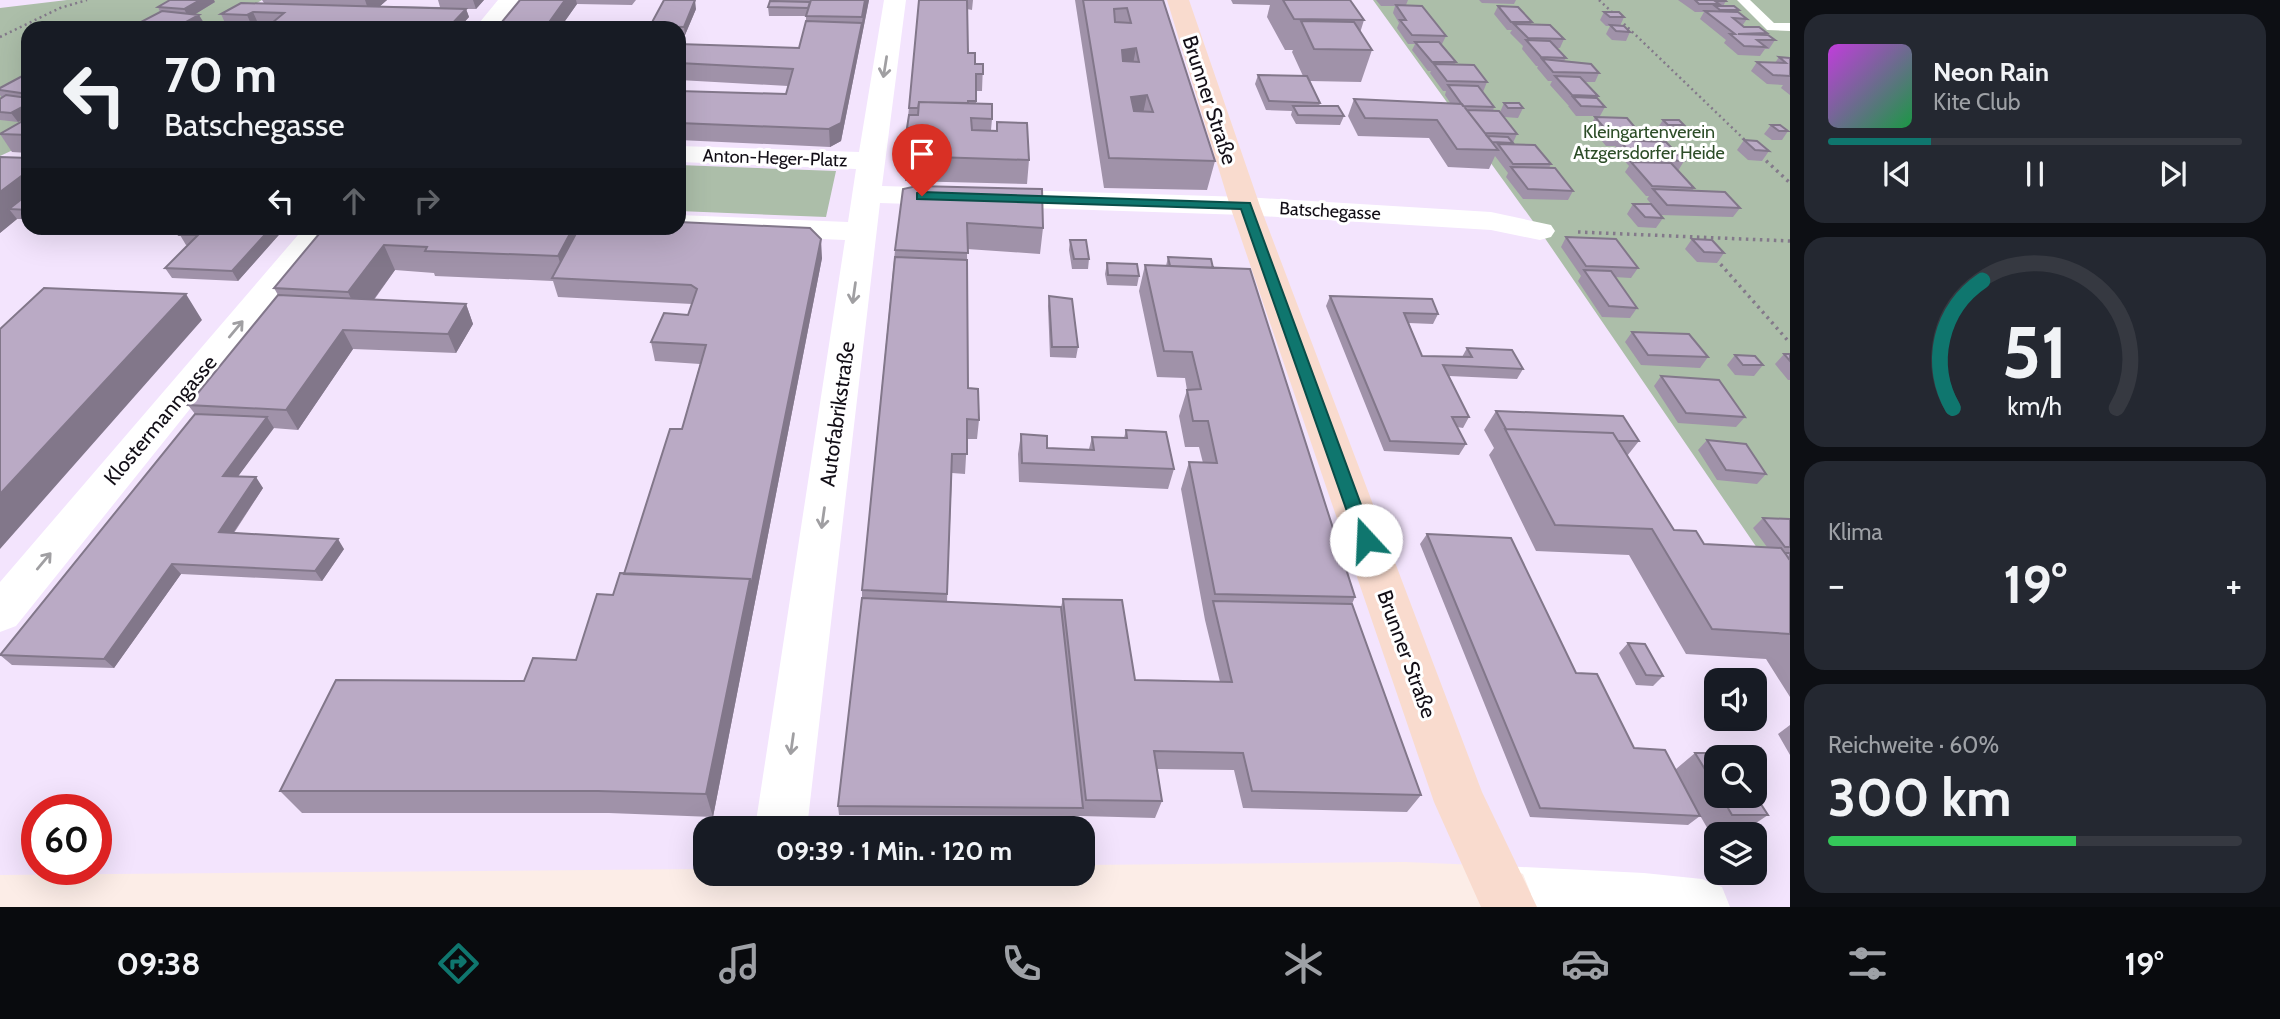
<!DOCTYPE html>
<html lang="de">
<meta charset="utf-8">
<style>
:root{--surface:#171b24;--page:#242831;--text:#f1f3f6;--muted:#9ea1a6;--line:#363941;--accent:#0f766e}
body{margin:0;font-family:Cabin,sans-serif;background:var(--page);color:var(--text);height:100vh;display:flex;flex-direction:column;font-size:26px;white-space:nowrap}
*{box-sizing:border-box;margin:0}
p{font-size:23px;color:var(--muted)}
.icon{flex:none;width:38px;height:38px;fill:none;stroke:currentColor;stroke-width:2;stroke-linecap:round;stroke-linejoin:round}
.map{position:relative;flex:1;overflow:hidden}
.details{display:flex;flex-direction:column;gap:14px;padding:14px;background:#0d0f14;width:490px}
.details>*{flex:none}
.top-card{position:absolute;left:21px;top:21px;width:665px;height:214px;border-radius:21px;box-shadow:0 7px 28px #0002;background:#171b24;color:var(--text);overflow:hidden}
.fabs{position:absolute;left:1704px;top:668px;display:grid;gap:14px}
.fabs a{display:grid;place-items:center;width:63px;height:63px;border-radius:14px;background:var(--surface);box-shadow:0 7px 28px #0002;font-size:35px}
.speed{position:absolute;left:21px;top:794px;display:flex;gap:14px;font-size:35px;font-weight:700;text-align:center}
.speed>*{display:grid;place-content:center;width:91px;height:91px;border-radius:50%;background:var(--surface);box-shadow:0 7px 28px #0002;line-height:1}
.speed .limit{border:10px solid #d22;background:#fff;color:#111}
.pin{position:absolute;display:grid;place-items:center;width:60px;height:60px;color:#fff;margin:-72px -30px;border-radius:50% 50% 50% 0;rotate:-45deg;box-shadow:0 0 7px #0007}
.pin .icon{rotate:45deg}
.me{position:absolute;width:77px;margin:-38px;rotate:340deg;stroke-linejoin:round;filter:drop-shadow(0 0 5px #0008)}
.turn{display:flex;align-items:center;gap:24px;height:147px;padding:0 28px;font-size:32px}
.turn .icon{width:91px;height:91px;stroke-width:2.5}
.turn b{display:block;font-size:49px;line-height:60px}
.lanes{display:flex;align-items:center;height:66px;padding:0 28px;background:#0003;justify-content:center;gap:35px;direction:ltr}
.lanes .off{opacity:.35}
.big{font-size:52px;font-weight:700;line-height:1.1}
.details .widget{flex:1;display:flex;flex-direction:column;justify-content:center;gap:10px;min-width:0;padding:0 24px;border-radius:21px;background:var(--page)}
.details .dial{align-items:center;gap:0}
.dial svg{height:182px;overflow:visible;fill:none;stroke:var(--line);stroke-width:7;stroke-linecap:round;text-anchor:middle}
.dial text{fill:var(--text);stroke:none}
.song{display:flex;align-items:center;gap:21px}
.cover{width:84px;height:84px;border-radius:10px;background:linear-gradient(135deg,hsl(290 70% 55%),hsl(140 70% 35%))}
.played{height:7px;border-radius:4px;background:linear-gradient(90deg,var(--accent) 25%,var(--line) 25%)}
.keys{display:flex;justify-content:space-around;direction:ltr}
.heat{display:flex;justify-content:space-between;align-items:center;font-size:38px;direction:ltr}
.charge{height:10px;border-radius:5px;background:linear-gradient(90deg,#34c759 60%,var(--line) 0)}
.trip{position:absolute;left:693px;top:816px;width:402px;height:70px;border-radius:21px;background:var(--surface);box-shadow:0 7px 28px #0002;font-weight:700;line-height:70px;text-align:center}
.tab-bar{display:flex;height:112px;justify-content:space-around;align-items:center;background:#090b0e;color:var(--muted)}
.tab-bar .icon{width:49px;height:49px}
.tab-bar .current{color:var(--accent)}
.tab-bar b{font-size:32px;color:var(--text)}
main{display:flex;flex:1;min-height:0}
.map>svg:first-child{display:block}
.green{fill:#acbea9}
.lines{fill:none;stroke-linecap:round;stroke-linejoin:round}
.path-far1{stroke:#83798a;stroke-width:2.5;stroke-dasharray:2 3.5;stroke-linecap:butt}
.path{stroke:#83798a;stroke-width:3.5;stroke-dasharray:2.5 4.5;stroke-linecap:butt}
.service{fill:#fff;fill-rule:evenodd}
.minor{fill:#fff;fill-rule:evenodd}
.tertiary{fill:#fff;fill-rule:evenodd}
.secondary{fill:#fcede7;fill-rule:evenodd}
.primary{fill:#f9dbce;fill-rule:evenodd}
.wall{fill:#a092a9}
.shaded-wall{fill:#82778a}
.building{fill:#baaac5;stroke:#82778a;stroke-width:2;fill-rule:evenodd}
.oneway{stroke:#a09fa2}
.route{fill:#0f766e;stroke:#0a4d48;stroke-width:2}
.labels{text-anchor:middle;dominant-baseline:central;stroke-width:6;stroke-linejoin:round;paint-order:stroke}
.far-park-label{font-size:18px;fill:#2d4d28;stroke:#fff}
.far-street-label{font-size:18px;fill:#120e16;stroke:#fff}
.street-label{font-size:21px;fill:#120e16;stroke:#fff}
</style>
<main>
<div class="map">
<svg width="1790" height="907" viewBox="0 0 1790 907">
<rect width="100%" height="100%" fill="#f3e4fd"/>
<path class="green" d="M67 0H262L216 28H28V143L0 156V8Z
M1373 0H1790V596L1540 231Z
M679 165 836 171 826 217 679 211Z"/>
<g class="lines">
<path class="path-far1" d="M1599 0 1614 14
M1620 20 1747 142
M0 37 60 8 87 0"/>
<path class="path" d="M1761 156 1790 183
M1578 232 1790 241
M1716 259 1790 343"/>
<path class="service" d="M1737 0H1750L1774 23H1790V31L1767 30Z"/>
<path class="minor" d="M498 0H520L498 28H475Z
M884 0H906L882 186 1245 197 1491 212 1551 225 1555 231 1551 237 1540 240 1491 230 1245 215 880 203 807 828H755L845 240 679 233 667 228H679V215L848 222 856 169 679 162V146L859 152Z
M304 228H335L16 626 0 632V582Z"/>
<path class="tertiary" d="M1503 866 1644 873 1702 879 1722 887 1730 907H1481L1475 894 1483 874Z"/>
<path class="secondary" d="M1405 862 1503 866 1523 874 1531 894 1525 907H0V875L705 869V873H1083V865Z"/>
<path class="primary" d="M1167 0H1189L1260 206 1482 792 1537 907H1481L1434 802 1230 206Z"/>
</g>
<path class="wall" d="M262 0H387L380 6 440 7 438 0H484L476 9H466L469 17 459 28H266L274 21H257L251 24 225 23 221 14 264 3Z
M520 0H636L632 5 577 4 560 28Z
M773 0H869L841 141 830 147 679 140V91L786 94 788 86 679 80V44L799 48 806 21V16H769L768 7Z
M919 0H973L972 10 967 9 968 53 975 64H983L982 91H976V103L992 119 991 130 997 131V122L1029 160 1027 184 905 181V156L907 147V128Z
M1075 0H1163L1215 161 1207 190 1104 188Z
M1231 0H1350L1364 20 1360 33 1372 50 1361 82 1310 81 1320 103 1319 106 1344 116 1340 125 1296 124 1291 115 1292 111 1266 110 1255 84 1258 75 1303 76 1292 52 1293 50H1285L1267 17 1270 5 1233 4Z
M1376 0H1408L1406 5 1446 36 1442 44H1441L1456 62 1455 64 1487 82 1483 92 1482 91 1494 107 1493 111 1500 112 1504 103 1523 108 1518 118 1504 117 1517 134 1512 145 1551 164 1549 168 1573 191 1568 200 1523 199 1506 177 1508 173 1495 156 1489 169 1448 167 1429 138 1358 136 1348 116 1354 99 1451 104 1445 95 1446 91H1443L1430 73 1431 71H1428L1412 50 1415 44H1408L1397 28 1399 23 1393 13 1395 6H1381Z
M1479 0H1516L1514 4 1482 3Z
M1678 0H1725L1726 1 1723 6 1739 10 1738 12 1747 19 1742 26 1744 27 1767 33 1766 35 1775 40 1769 49H1765L1760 56 1738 55 1724 43 1726 40 1700 19 1704 12H1695Z
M215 2 195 14 204 23 195 28H124L136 27 135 25 160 12 158 7Z
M1498 6 1532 22 1531 24 1564 39 1560 48H1557L1566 58 1564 61 1599 73 1595 82H1585L1598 96 1597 98 1605 107 1600 116H1576L1568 106 1569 105H1568L1550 85 1552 81H1548L1537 68 1538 66H1536L1522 49 1523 46 1510 33 1512 30H1507L1494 14Z
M696 9 685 35H679V28H651L650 26Z
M1604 12 1624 17 1620 26 1630 32 1626 41 1612 40 1606 34 1610 26H1606L1600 20Z
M1779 57 1790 58V95L1781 88 1783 85 1767 84 1751 71 1757 62 1775 63Z
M28 73V117L18 122 0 120V99L2 98 0 95V88Z
M1595 117 1644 138 1643 141 1684 161 1678 171 1694 188 1692 191 1740 208 1733 217 1660 215 1647 199 1649 196H1646L1625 172 1629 166 1614 149 1616 146H1606L1590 127Z
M28 118V153L12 152 0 134Z
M1663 120 1684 125 1679 135 1662 134 1657 129Z
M1771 125 1788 131 1782 140H1772L1764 134Z
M1744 140 1769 151 1762 161 1748 160 1737 150Z
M28 158V219H17L0 233Z
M903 189 1043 228 1040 254 967 249 968 388 979 420 977 439H967L965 474 952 473 947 602 1061 607 1063 599 1135 680 1220 682 1205 620 1181 489 1189 462 1203 463 1199 447H1185L1179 416 1187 390 1185 378 1157 377 1139 291 1145 265 1166 266 1168 257 1213 268 1355 597 1352 604 1421 795 1407 812 1243 808 1234 770 1157 769 1162 801 1155 818 1081 816 839 815 838 806 862 598V590L895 250Z
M1633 204 1663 218 1656 228 1638 227 1627 214Z
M173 228H285L238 281 172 278 165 268 189 245H186L180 235 183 232H176Z
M324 228 822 258 713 817 609 813H302L280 791 524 681 576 660 624 574 682 429 700 364 655 361 651 342 688 315 692 304 558 297 553 281 435 276 434 273 395 270 374 300 466 304 473 324 456 353 353 349 298 430 273 428 238 476 263 488 234 533 344 549 322 581 181 574 114 668 12 665 0 655 195 414 188 405 278 295 274 288Z
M1566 237 1638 268 1631 278 1614 277 1637 308 1630 318 1602 317 1578 281 1581 276 1561 247Z
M1692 239 1724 253 1717 263 1697 262 1685 249Z
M1070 240 1089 259 1088 269H1072L1069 250Z
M1107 263 1139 276 1137 286 1107 285 1105 274Z
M1049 296 1078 347 1076 358 1050 357 1048 306Z
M1330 296 1438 314 1433 324 1409 323 1422 356 1462 357 1467 348 1523 369 1517 379 1449 376 1469 417 1463 428 1457 427 1466 444 1459 455 1384 451 1326 306Z
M1632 332 1708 357 1700 368 1641 365 1625 342Z
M1784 354H1790V380H1788L1775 364Z
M1735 355 1763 365 1754 376 1735 375 1727 365Z
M1661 376 1745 417 1736 427 1678 423 1654 386Z
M1496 411 1639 441 1627 456 1674 530 1704 544 1767 547 1753 528 1763 518 1790 519V697L1766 659 1686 654 1629 555 1536 551 1489 455 1494 448 1484 430Z
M1126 430 1174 469 1168 489 1019 482 1018 454 1021 434 1047 448 1089 449 1092 437 1124 438Z
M1707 440 1766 474 1757 484 1717 480 1698 450Z
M1427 534 1576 673 1634 748 1676 769 1695 753 1717 758V796H1755L1768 815 1744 831H1709L1698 812 1700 816 1688 825 1530 817 1420 544Z
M1628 643 1663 676 1653 686 1636 685 1619 653Z
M1790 725V755L1778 734Z"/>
<path class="shaded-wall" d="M200 0H214L215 2 189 18 184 9Z
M365 0H387L370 15Z
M473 0H484L476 9Z
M565 0H576L577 4 560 28H545Z
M695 0 696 9 685 35 684 27Z
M865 0H869L841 141 830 147 829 129 862 23Z
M466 9 469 17 459 28H448Z
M253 12 257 21 251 24 247 15Z
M199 15 204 23 195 28H175Z
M1136 48 1131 75 1117 77 1122 50Z
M1147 95 1141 123 1126 125 1131 97Z
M28 104V117L18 122 11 113Z
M28 171V210L9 209 17 219 0 233V192Z
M271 228H285L238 281 232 271Z
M573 228H585L565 279 558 256Z
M821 239 822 258 713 817 706 794 750 579Z
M384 245 395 270 360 318 348 292Z
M186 294 202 320 0 549V494Z
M466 304 473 324 456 353 448 334Z
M343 330 353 349 298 430 286 410Z
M267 417 274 428 231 486 223 476Z
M256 477 263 488 227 542 219 532Z
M338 539 344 549 322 581 315 571Z
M172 564 181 574 114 668 104 659Z"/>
<path class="building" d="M170 0H200L184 9 158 7Z
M520 0H565L545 28H497Z
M664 0H695L684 27 650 26Z
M811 0H865L862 17 806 16Z
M919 0H967L968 53H975V64H983V74H976V101H968V103L919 102 918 108H909Z
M1083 0H1163L1215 161 1109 158ZM1127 8 1131 23 1115 22 1114 9ZM1136 48 1139 62 1123 61 1122 50ZM1147 95 1153 112 1134 111 1131 97Z
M1283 0H1350L1364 20 1294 19Z
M1695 0H1725L1726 1H1715L1719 4H1699Z
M770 1 810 2 808 8 768 7Z
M241 3 466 9 448 28H266L284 13 253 12 247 15 221 14Z
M1396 5 1422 6 1446 36 1412 35 1400 20H1406Z
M1498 6 1518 7 1532 22H1511Z
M1715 6H1734L1739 10H1720Z
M162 11 199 15 175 28H163L135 25Z
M1705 11 1738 12 1747 19 1733 18 1744 27H1759L1767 33 1738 34 1768 35 1775 40H1757L1766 47 1744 46 1730 34H1735Z
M1604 12H1619L1624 17H1610Z
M806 21 862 23 841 123 829 129 679 123V91L786 94 793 69 679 63V44L799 48Z
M1301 21 1354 22 1372 50 1314 49Z
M1514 24 1550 25 1564 39 1528 38Z
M1610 25 1624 26 1630 32 1616 31Z
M128 26 144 28H124Z
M1526 40 1550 41 1566 58 1541 57Z
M1415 42H1439L1456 62H1432Z
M1779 57 1790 58V76L1773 75 1757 62 1786 63Z
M1542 59 1591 64 1599 73 1553 72Z
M1434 64 1474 65 1487 82 1447 81Z
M28 73V94L0 90V88Z
M1258 75 1307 76 1320 103 1269 101Z
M1555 76 1580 77 1598 96 1572 95Z
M1448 85 1478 86 1494 107 1463 106Z
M6 95 28 98V104L11 113 0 112V99Z
M1573 97 1597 98 1605 107 1581 106Z
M1354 99 1462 104 1498 150 1457 149 1437 120 1365 118Z
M919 102 992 104V119L971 118 972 130 997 131V122L1027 123 1029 160 905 156 906 147 915 148 917 128H907L909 115H918Z
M1504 103H1519L1523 108H1508Z
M1293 106H1338L1344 116 1298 115Z
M1467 110 1499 111 1517 134 1485 133Z
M1595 117 1627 118 1644 138 1612 137Z
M28 118V135L0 134Z
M1663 120H1679L1684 125H1668Z
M1771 125H1780L1788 131H1779Z
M1487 136 1508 137 1513 143 1492 142Z
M1619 140 1666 142 1684 161 1636 159Z
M1744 140 1757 141 1769 151 1755 150Z
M1498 144 1535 145 1551 164H1513Z
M0 157 28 158V171L0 192Z
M1631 162 1671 163 1694 188 1652 186Z
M1511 167 1555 168 1573 191 1528 189Z
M917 186 1042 189 1043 228 967 223 968 253 895 250 903 189Z
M1653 189 1725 192 1740 208 1667 205Z
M28 194V210L9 209Z
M1633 204H1651L1663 218 1645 217Z
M679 222 810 228 821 239 751 586 750 579 624 574 670 429H682L706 345 651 342 664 313 688 315 697 289 691 285 552 278 579 228H679Z
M188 228H271L232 271 165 268 198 235H180Z
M324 228H573L558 256 425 251 427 247 384 245 348 292 274 288Z
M1566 237 1616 239 1638 268 1586 266Z
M1692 239 1712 240 1724 253 1704 252Z
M1070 240H1086L1089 259H1074Z
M895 257 967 260 968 388 978 389 979 420 967 419V454H952L947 594 862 590Z
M1168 257 1211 259 1213 268 1170 266Z
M1107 263 1137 264 1139 276 1108 275Z
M1145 265 1250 269 1355 597 1215 594 1189 462 1217 463 1208 421H1193L1187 390 1201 389 1192 352 1164 351Z
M1584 270 1611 271 1637 308 1609 306Z
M44 288 186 294 0 494V329Z
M278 295 466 304 448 334 343 330 286 410 188 405Z
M1049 296 1072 299 1078 347H1052Z
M1330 296 1432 299 1438 314 1404 313 1422 356 1472 357 1467 348 1512 350 1523 369 1443 365 1469 417H1452L1466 444 1390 441Z
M1632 332 1689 334 1708 357 1648 355Z
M1784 354H1790V361Z
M1735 355 1755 356 1763 365H1743Z
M1661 376 1719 380 1745 417 1686 413Z
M1496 411 1623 416 1639 441H1618L1613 433 1506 429Z
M195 414 267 417 223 476 256 477 219 532 338 539 315 571 172 564 104 659 0 655Z
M1505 429 1613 433 1674 530 1696 531 1704 544 1781 548 1790 560V634L1712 629 1652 529 1555 525Z
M1126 430 1166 432 1174 469 1022 463 1021 434 1047 436V448L1094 450 1092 437 1127 438Z
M1707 440 1746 444 1766 474 1726 470Z
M1763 518 1790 519V547H1785Z
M1427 534 1511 538 1576 673 1597 674 1634 748 1665 750 1700 816 1540 808Z
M1785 553H1790V560L1789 559Z
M620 573 750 579 706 794 598 791H280L336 680 524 681 533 658 576 660 597 594 613 595Z
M862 598 1061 607 1083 808 838 806Z
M1063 599 1122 600 1135 680 1232 682 1213 601 1352 604 1421 795 1252 791 1243 753 1154 751 1162 801 1086 800Z
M1628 643 1645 644 1663 676 1646 675Z
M1695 753H1729L1732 758H1717V789Z
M1755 795 1768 815H1732L1721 796H1755Z"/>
<defs><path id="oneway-shaft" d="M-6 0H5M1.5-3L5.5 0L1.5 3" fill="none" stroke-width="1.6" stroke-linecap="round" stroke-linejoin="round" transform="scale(1.75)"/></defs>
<g class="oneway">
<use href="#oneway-shaft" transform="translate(885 67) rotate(99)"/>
<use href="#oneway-shaft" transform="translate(854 293) rotate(98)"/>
<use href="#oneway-shaft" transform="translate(236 329) rotate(-50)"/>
<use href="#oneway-shaft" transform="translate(823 518) rotate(98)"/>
<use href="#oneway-shaft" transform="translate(44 561) rotate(-50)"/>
<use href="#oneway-shaft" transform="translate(792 744) rotate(98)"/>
</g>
<path class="route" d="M922 192 1250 203 1374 540 1372 544H1360L1357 540 1241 209 917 199V193Z"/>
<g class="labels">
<g class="far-park-label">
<text x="1649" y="132">Kleingartenverein<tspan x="1649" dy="21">Atzgersdorfer Heide</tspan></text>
</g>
<g class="far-street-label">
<text transform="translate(775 158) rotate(2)">Anton-Heger-Platz</text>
<text transform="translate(1330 211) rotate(3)">Batschegasse</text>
</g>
<g class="street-label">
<text transform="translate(1210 100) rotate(72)">Brunner Straße</text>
<text transform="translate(837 414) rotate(-82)">Autofabrikstraße</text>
<text transform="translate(160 420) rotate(-50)">Klostermanngasse</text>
<text transform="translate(1407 654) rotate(70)">Brunner Straße</text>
</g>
</g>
</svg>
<div class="fabs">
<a><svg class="icon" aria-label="sound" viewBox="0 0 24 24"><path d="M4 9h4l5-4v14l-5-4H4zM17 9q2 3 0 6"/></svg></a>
<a><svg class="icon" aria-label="search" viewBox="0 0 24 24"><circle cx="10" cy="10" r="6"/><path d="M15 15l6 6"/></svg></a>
<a><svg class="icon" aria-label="layers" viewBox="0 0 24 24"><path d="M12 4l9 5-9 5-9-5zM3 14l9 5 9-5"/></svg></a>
</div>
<div class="speed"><div class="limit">60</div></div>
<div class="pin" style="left:922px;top:196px;background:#d93025"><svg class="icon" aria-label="arrive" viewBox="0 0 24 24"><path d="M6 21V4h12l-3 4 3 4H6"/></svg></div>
<svg class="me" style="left:1366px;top:540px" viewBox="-20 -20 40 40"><circle r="19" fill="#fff"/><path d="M0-13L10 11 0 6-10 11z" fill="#0f766e"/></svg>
<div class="trip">09:39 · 1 Min. · 120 m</div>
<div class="top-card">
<div class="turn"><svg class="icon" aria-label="left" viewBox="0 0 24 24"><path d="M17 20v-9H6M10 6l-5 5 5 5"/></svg><div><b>70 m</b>Batschegasse</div></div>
<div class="lanes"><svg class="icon" aria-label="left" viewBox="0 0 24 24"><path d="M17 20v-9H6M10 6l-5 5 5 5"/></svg><svg class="icon off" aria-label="ahead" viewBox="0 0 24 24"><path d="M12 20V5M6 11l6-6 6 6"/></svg><svg class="icon off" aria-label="right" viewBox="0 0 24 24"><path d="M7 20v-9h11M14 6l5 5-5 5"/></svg></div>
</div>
</div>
<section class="details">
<div class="widget">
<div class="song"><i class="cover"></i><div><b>Neon Rain</b><p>Kite Club</p></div></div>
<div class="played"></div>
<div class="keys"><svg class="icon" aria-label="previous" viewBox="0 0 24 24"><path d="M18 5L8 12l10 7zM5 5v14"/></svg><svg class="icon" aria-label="pause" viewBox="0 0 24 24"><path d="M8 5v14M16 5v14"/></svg><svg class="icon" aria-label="next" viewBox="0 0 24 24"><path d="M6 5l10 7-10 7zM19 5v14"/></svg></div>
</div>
<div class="widget dial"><svg viewBox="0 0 100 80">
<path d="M14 69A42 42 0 1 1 86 69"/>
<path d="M14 69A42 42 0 0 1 27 13" stroke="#0f766e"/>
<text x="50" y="56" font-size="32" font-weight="700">51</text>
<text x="50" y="72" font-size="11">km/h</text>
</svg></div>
<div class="widget"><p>Klima</p>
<div class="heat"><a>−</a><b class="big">19°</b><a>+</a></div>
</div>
<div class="widget"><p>Reichweite · 60%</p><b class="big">300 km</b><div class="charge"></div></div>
</section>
</main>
<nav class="tab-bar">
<b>09:38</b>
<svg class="icon current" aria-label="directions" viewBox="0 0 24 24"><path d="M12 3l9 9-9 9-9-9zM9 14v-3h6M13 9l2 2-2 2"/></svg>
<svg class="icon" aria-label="music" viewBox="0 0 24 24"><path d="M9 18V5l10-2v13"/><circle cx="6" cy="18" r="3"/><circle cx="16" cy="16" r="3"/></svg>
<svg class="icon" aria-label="phone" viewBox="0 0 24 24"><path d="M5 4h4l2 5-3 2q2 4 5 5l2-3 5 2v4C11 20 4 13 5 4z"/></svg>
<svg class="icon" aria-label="climate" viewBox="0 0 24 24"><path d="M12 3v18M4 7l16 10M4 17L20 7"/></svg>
<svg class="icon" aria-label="car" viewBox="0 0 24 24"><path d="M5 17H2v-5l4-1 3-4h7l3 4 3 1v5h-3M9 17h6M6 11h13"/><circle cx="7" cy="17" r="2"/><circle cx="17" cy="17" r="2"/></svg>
<svg class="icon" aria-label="filters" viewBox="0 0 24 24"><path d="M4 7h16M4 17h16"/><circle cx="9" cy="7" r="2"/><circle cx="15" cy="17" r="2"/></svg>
<b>19°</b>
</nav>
